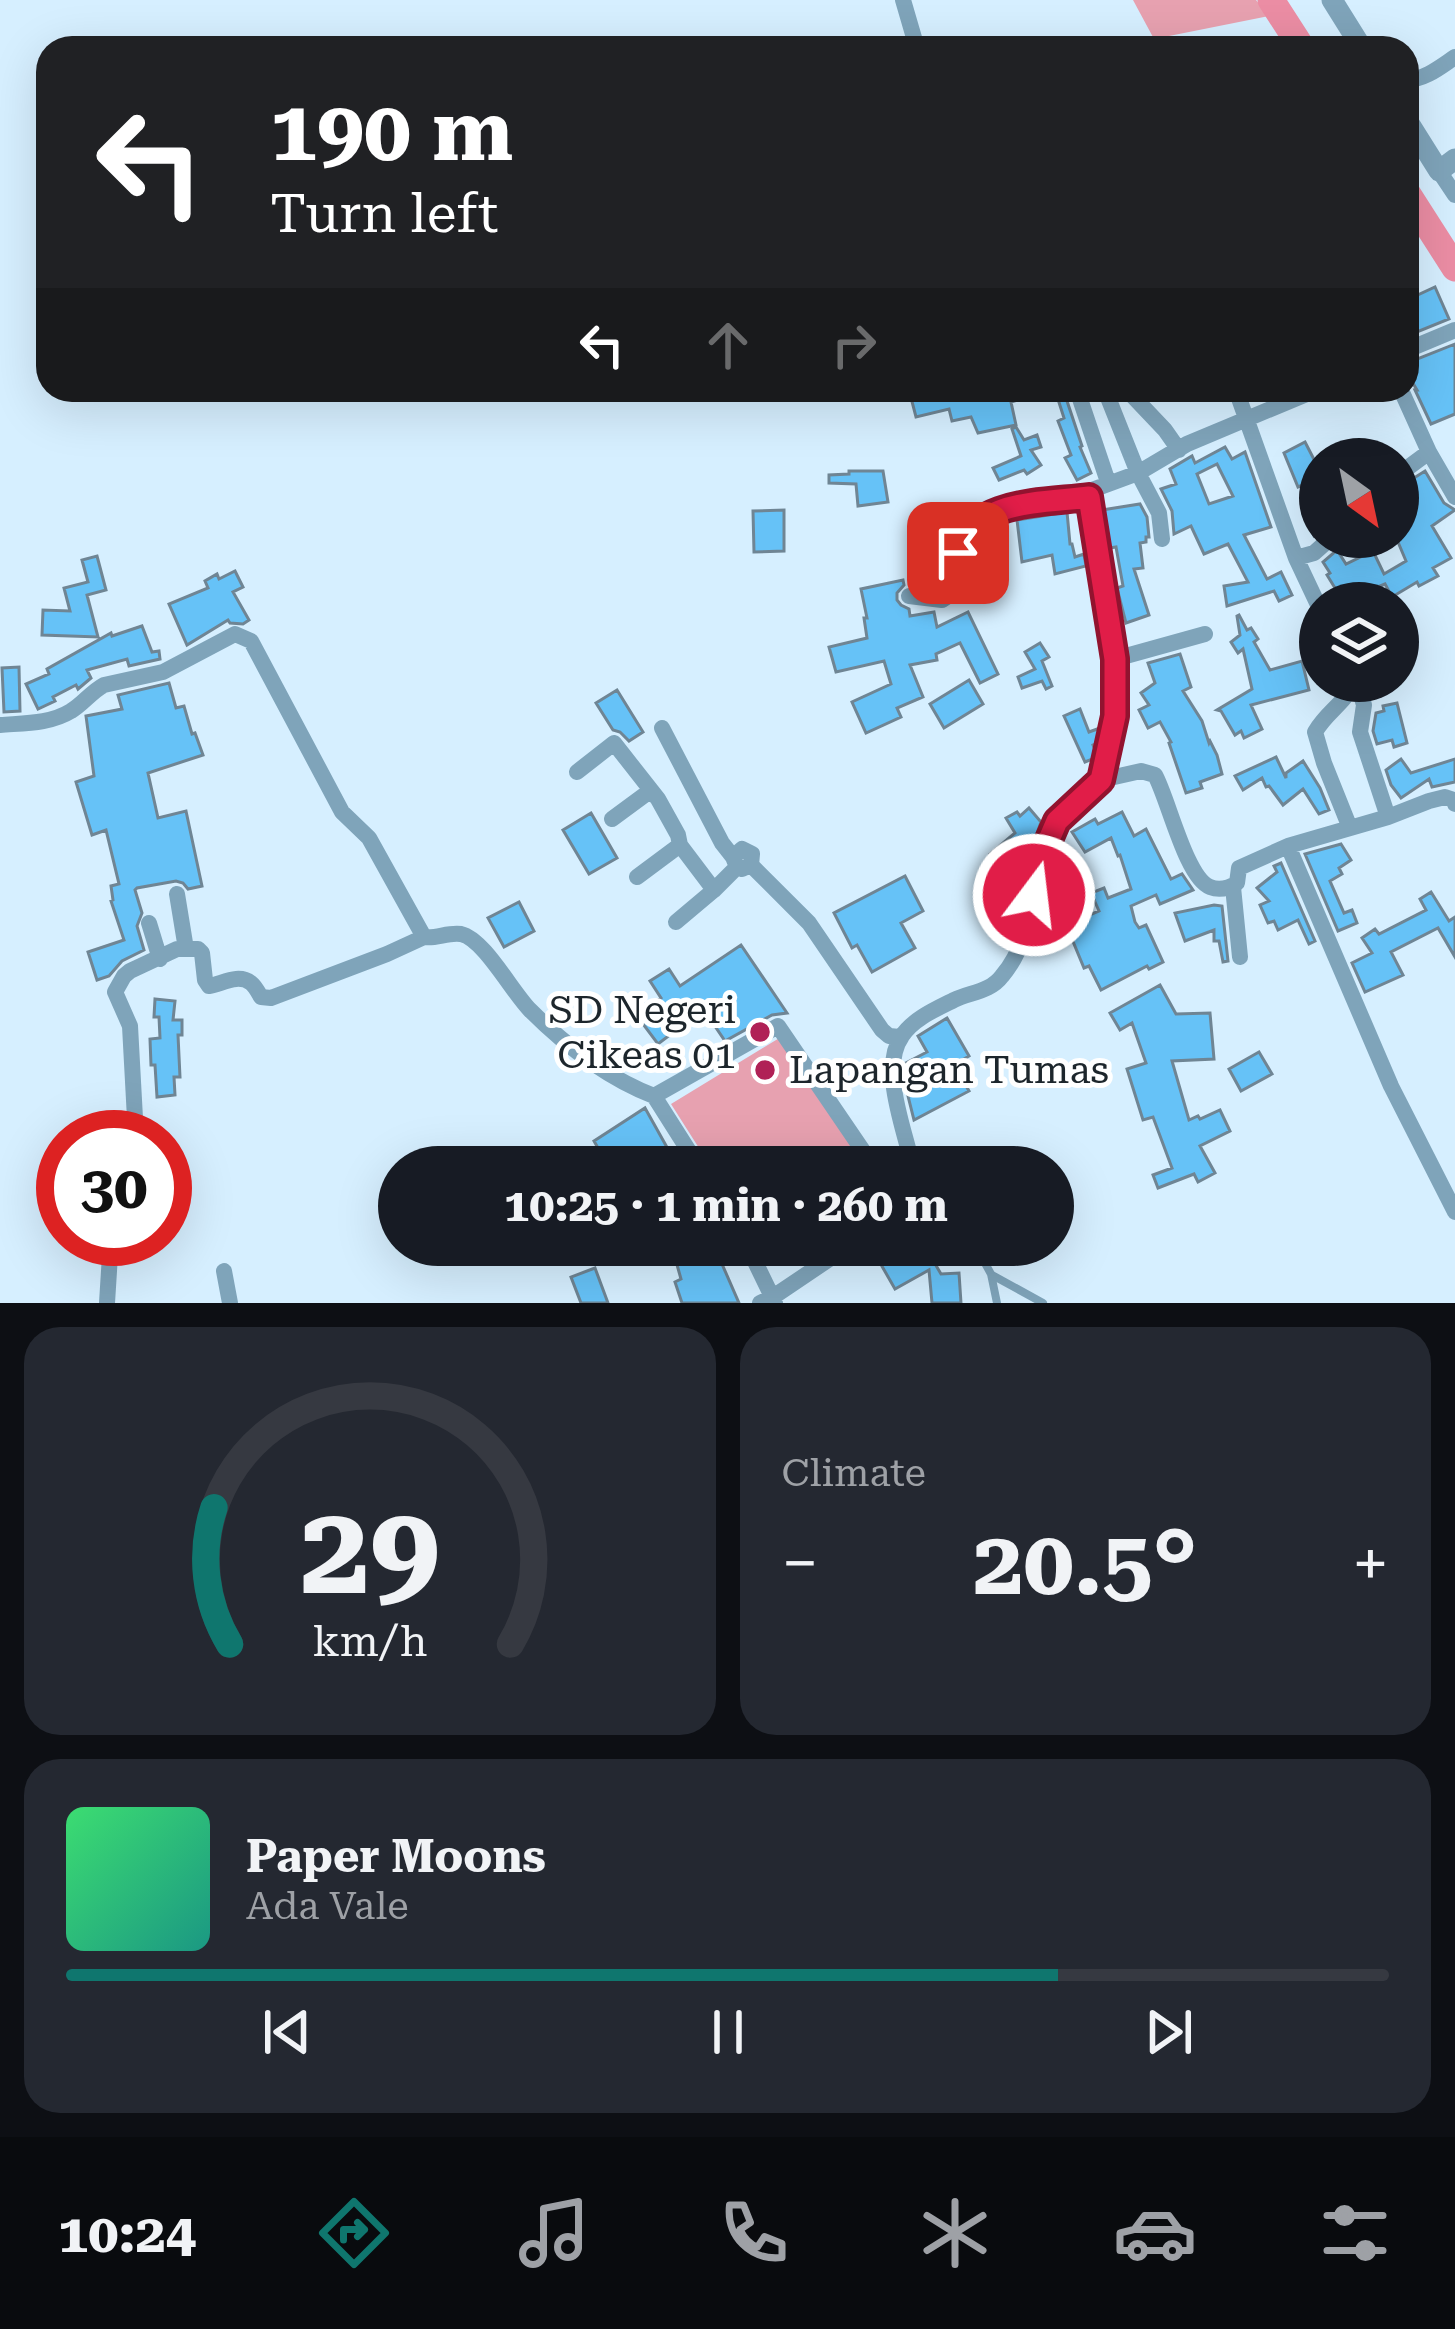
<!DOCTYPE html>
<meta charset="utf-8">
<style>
:root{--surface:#171b24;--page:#242831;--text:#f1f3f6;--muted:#9ea1a6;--line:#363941;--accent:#0f766e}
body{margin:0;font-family:"Roboto Serif",serif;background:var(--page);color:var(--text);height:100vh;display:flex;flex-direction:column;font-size:45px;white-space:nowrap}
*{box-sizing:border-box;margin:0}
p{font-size:39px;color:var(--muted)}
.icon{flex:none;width:66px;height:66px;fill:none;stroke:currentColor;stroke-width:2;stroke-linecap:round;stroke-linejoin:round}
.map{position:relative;height:1303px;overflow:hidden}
.side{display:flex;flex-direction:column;gap:24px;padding:24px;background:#0d0f14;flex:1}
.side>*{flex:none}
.banner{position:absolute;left:36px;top:36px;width:1383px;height:366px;border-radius:36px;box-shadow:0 12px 48px #0002;background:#202124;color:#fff;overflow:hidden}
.needle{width:78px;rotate:147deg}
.controls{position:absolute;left:1299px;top:438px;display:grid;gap:24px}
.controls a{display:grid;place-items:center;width:120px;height:120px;border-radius:50%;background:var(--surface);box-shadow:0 12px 48px #0002;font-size:60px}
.speed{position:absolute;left:36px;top:1110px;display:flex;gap:24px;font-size:60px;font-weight:700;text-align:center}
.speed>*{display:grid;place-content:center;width:156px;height:156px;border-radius:50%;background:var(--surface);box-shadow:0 12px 48px #0002;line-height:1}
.speed .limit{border:18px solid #d22;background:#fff;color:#111}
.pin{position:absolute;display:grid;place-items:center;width:102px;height:102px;color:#fff;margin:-51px;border-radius:24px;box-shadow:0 6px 18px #0006}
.me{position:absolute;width:132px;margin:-66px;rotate:15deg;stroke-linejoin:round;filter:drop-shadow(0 0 9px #0008)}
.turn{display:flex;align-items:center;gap:42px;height:252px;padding:0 36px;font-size:54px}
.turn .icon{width:156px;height:156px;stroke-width:2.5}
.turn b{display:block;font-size:84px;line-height:102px}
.lanes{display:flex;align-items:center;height:114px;padding:0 36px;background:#0003;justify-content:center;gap:60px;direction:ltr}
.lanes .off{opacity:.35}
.big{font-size:90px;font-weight:700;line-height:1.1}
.side .card{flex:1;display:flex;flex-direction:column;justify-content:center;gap:18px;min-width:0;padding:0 42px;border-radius:36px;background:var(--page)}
.side .dial{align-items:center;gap:0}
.dial svg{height:312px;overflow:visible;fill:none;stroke:var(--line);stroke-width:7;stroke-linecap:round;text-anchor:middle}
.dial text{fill:var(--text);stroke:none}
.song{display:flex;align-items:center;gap:36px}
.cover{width:144px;height:144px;border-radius:18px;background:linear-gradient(135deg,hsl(140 70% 55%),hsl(170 70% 35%))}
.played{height:12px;border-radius:6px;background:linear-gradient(90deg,var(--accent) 75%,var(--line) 75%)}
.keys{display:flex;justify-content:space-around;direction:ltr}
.heat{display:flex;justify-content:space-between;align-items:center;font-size:66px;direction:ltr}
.side .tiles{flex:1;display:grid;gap:24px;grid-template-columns:1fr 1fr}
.card:last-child{grid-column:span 2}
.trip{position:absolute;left:378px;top:1146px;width:696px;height:120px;border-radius:60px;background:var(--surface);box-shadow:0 12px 48px #0002;font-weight:700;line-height:120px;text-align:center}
.tabs{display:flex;height:192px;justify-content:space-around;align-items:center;background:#090b0e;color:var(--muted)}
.tabs .icon{width:84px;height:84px}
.tabs .on{color:var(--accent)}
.tabs b{font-size:54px;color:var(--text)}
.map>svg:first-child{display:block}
.green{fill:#e7a1b0}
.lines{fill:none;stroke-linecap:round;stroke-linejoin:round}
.river{stroke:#eb8da4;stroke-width:27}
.building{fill:#66c2f7;stroke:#6f8594;stroke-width:3;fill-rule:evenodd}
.service{stroke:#7fa4ba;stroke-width:8}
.minor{stroke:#7fa4ba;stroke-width:16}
.tertiary{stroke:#7fa4ba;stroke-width:21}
.route-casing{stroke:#92132f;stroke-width:30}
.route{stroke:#e11d48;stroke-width:21}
.poi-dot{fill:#b02156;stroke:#fff;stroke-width:4.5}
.labels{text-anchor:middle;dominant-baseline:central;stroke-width:10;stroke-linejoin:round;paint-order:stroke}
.poi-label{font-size:39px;fill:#1d262c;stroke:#fff;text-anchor:end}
</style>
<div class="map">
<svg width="1455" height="1303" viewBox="0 0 1455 1303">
<rect width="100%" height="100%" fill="#d6efff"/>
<path class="green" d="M1133 0H1256L1269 16 1154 39Z
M781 1037 867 1167H711L671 1104Z"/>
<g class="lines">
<path class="river" d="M1271 0 1302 48
M1407 193 1455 268"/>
</g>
<path class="building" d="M1435 287 1449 319 1407 336V300Z
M1455 344V414L1431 424 1415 390H1417L1407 373V363Z
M909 390H1040V394L1011 402 1016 425 978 433 971 417 952 421 949 409 916 417Z
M1060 391 1065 395 1082 446 1080 447 1091 473 1077 480 1065 458 1071 455 1058 421 1064 418 1056 393Z
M1016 427 1024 440 1037 435 1041 447 1031 450 1041 465 1027 474 1024 470 999 480 993 468 1021 456 1012 429Z
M1305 442 1320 471V531L1314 536 1303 514 1320 506 1310 482 1298 487 1284 453Z
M1225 447 1232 459 1245 452 1271 527 1244 535 1267 579 1281 572 1292 595 1279 601 1274 591 1227 606 1224 586 1248 582 1228 544 1204 554 1191 526 1174 534 1172 511 1161 489 1176 484 1170 469 1192 456 1195 463ZM1217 464 1233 496 1209 504 1197 474Z
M849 471H883L888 502 858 506 856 484 829 483V475L849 474Z
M1425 471 1444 503 1455 510 1432 526 1451 558 1433 568 1438 576 1419 586 1417 582 1392 597 1385 584 1339 603 1335 588 1327 575 1330 573 1323 562 1337 550 1346 564 1373 551 1384 574 1406 561 1398 542V488Z
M1140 504 1147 517 1149 537H1146V542L1140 543 1143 568 1134 569 1149 615 1126 623 1117 588 1123 586 1116 547 1109 548 1102 510Z
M784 510V551L754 552 753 511Z
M1067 512 1070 544H1072L1075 557 1084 554 1086 566 1055 574 1052 555 1022 562 1017 520Z
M97 556 106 590 87 595 98 637 42 635 43 610 70 611 64 588 88 582 82 560Z
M235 571 243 587 233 592 249 620 243 624 230 623 228 620 187 645 169 604 208 588 205 581 217 574 219 579Z
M903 580 904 585 897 593V600L901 605 909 609 910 616 934 612 937 627 968 612 998 674 980 683 960 643 936 654 937 660 910 665 923 697 897 708 901 717 866 733 852 702 891 684 884 661 836 672 829 647 867 638 864 618H867L861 589Z
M1239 615 1247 630 1251 628 1258 639 1254 642 1270 670 1302 661 1309 690 1251 705 1262 729 1244 738 1241 731 1235 735 1221 711 1217 710 1252 689 1243 649 1238 653 1231 642 1240 635 1237 616Z
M142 626 152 652 159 651 160 659 129 666 127 659 87 670 91 678 78 689 76 685 53 697 55 701 38 709 26 684 49 674 47 669 111 633 112 636Z
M1040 643 1049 657 1042 661 1052 686 1046 689 1042 681 1022 688 1018 677 1035 669 1025 652Z
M1180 654 1191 687 1183 691 1202 721 1209 743 1210 741 1217 755 1222 774 1200 782 1202 788 1186 793 1169 743 1171 742 1160 722 1148 728 1139 710 1149 705 1141 693 1155 683 1148 663Z
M19 667 20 711 4 712 2 668Z
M969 680 983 704 944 728 930 704Z
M169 683 176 708 184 706 192 734 195 733 203 755 148 773 158 818 186 811 202 886 188 889 183 883 176 881 137 888 135 890 142 913 137 926 144 950 122 961 109 976 97 980 88 952 124 940 111 901 113 900 111 886 119 884 106 830 92 835 76 782 94 776 86 716 122 709 118 695Z
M617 690 643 732 629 741 620 732 613 730 596 703Z
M1397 703 1407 743 1394 747 1392 740 1377 744 1373 731 1376 713 1384 711 1383 706Z
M1080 709 1089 732 1100 728 1101 731 1098 743 1093 745 1096 752 1095 758 1085 762 1064 716Z
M1276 757 1286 778V773L1303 761 1320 788 1329 810 1319 814 1303 789 1283 805 1269 786 1266 787 1262 778 1243 790 1235 776Z
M1401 759 1411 773 1455 759V782L1432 787 1429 779 1401 798 1391 785 1386 770Z
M1029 808 1041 822 1028 859 1022 863 1021 861 1006 874 990 854 1015 833 1006 818 1017 812 1020 816Z
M1122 812 1134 836 1146 829 1171 879 1182 874 1193 890 1160 904 1156 895 1131 906 1135 922 1139 928 1146 925 1163 962 1149 969 1147 966 1101 990 1089 966 1084 968 1060 910 1072 905 1078 920 1099 911 1091 893 1104 888 1108 898 1131 889 1120 855 1118 856 1111 838 1085 852 1072 832 1095 819 1098 824Z
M591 813 617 858 589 874 563 830Z
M1341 844 1351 860 1339 868 1342 874 1330 881 1344 913 1352 910 1357 923 1338 931 1305 854Z
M1281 863 1315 941 1309 944 1298 920 1278 930 1274 921 1268 923 1260 905 1269 901 1257 888 1277 872 1274 866Z
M905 876 923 911 901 923 915 948 872 972 857 945 852 948 834 913Z
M1431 892 1449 921 1455 917V957L1438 928 1391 952 1403 975 1365 992 1352 963 1372 953 1362 938 1375 929 1379 934 1426 910 1420 899Z
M519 902 534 931 504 947 488 918Z
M1214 905 1222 906 1228 961 1223 962 1219 941H1214V930L1185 941 1175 913Z
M741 945 787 1013 772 1015 725 1041 702 1007 672 1026 675 1031 658 1044 637 1016 661 998 650 981 669 969 680 986Z
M1160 985 1176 1014 1210 1013 1214 1059 1172 1061 1189 1120 1198 1116 1200 1119 1220 1110 1230 1131 1200 1146 1215 1173 1198 1182 1194 1174 1158 1188 1153 1175 1172 1168 1153 1117 1143 1120 1127 1069 1146 1063 1132 1023 1120 1030 1110 1013Z
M155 999 175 1001 173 1020H182V1035H178L180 1077H174L175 1095 157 1097 155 1065H151L150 1039 160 1038 159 1017H154Z
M947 1018 969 1056 954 1065 969 1091 914 1120 908 1096 920 1094 906 1063 927 1052 918 1036Z
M1259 1052 1272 1074 1241 1091 1229 1069Z
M645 1108 678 1167H659L655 1158 641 1167H582L602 1155 594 1141Z
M634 1245H689L694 1262 734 1245 739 1257 722 1264 739 1303H682L675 1282 681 1279 672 1247 639 1259Z
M890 1245H924L941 1274 959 1273 961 1303H932L929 1270 895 1289 875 1254Z
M595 1268 608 1303H581L571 1277Z"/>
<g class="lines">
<path class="service" d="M975 1245 991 1274 997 1303
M992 1275 1043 1303"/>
<path class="minor" d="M903 0 917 48
M1407 80C1426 79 1440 67 1455 57
M1439 171 1455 195
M1407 350 1455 330
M1077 390 1108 482
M1105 390 1138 473 1159 513 1162 539
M1127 390 1165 430 1179 450
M1236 390 1296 558 1320 609
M1401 390 1429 452 1455 497
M1398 475 1429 452
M1296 558 1314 553 1332 537
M909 596 942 600 957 590C961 574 956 558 961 543 974 502 1054 502 1089 497
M1115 659 1205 634
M1357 681 1364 705 1360 732 1388 817
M0 725C24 723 50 724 71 711 83 704 91 692 104 685L163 672 235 634 251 641 342 812 369 838 424 937C436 939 448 932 461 934 484 939 512 992 530 1010 566 1046 607 1078 654 1096L778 1026 874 1167
M662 728 722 843 733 857
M577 772 614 743 658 799 678 835 680 845 714 890 737 867
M1101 780 1141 771 1155 775C1168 798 1186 878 1210 887 1220 891 1229 888 1237 883L1239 868 1288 846
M1455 804 1454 800 1445 797 1429 801 1388 817 1288 846 1391 1086 1455 1212
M612 819 650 791
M1350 828 1324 763 1315 732C1328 710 1343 706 1355 681
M751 865 742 869 737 867 733 857 742 849 752 854 751 865 809 923 882 1030 889 1036 900 1037
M637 877 680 845
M1233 887 1240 957
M177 894 186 949
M676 922 714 890
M149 923 160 959
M654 1096 699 1167
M136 1137 130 1026 115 992 124 976 130 971 177 949H198L202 953 205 980 209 986C222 984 238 973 251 983 255 986 258 992 261 997L271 998 387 954 424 937
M910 1167 911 1160C903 1125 880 1067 902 1036 913 1019 936 1009 954 1000 971 992 990 992 1002 976 1037 935 1030 877 1051 830 1064 804 1096 798 1105 770 1133 684 1102 595 1089 508L1092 490 1138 473 1187 444 1316 390
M747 1245 775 1303
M224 1271 230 1303
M107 1303 111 1239
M760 1303 773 1297 850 1245"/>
<path class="tertiary" d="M1332 0 1362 48
M1407 120 1439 171 1455 159"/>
</g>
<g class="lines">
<defs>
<path id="route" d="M958 553C971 499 1045 503 1089 497L1115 659V716L1101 780 1057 821 1041 858 1034 895"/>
</defs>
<use href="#route" class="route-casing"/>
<use href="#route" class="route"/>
</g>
<g class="poi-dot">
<circle cx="760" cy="1032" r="12"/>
<circle cx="765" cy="1070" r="12"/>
</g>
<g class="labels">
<g class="poi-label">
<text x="736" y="1010">SD Negeri<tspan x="736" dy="45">Cikeas 01</tspan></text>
<text x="789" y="1070" text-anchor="start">Lapangan Tumas</text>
</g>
</g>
</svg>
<div class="controls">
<a><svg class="needle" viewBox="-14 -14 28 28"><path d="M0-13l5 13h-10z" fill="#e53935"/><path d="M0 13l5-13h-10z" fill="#9ea1a6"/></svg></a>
<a><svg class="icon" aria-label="layers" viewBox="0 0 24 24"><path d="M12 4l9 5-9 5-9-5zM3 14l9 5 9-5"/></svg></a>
</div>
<div class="speed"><div class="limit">30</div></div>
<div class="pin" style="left:958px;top:553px;background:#d93025"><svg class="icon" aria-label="arrive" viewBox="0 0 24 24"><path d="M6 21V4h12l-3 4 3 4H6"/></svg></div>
<svg class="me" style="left:1034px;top:895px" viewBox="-20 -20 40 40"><circle r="17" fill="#e11d48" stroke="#fff" stroke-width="3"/><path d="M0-11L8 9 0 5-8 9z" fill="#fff"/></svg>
<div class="trip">10:25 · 1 min · 260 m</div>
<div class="banner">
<div class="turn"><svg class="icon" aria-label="left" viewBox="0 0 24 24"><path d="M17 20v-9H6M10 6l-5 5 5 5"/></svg><div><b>190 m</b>Turn left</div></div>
<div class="lanes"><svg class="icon" aria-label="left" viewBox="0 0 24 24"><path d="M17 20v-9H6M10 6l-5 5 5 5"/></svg><svg class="icon off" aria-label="ahead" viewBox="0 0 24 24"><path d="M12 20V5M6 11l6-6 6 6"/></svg><svg class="icon off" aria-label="right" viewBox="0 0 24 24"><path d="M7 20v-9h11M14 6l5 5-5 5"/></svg></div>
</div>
</div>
<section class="side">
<div class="tiles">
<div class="card dial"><svg viewBox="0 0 100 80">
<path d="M14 69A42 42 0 1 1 86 69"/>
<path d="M14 69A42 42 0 0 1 10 34" stroke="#0f766e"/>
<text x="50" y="56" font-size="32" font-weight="700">29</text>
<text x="50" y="72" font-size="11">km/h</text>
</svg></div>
<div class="card"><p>Climate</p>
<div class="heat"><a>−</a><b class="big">20.5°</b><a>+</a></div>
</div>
<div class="card">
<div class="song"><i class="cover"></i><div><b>Paper Moons</b><p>Ada Vale</p></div></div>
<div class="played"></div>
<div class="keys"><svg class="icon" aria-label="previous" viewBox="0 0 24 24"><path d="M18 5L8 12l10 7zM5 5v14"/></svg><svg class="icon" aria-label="pause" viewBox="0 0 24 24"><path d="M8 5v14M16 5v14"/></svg><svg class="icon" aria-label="next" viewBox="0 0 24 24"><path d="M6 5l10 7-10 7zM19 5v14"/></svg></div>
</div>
</div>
</section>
<nav class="tabs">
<b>10:24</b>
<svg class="icon on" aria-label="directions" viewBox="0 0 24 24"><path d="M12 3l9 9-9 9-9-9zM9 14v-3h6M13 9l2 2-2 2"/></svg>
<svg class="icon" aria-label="music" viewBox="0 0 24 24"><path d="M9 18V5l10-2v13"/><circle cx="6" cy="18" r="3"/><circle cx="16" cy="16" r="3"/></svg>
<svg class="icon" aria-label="phone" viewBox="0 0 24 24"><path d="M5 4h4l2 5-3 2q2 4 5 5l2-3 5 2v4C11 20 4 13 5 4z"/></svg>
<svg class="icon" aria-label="climate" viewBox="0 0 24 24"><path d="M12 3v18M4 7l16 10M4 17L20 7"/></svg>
<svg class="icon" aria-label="car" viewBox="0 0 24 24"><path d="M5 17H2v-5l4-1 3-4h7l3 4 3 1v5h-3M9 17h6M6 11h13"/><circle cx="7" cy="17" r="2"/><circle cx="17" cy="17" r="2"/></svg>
<svg class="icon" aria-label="filters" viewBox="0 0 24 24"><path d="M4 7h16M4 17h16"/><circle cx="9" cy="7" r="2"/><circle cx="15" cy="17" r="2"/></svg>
</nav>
